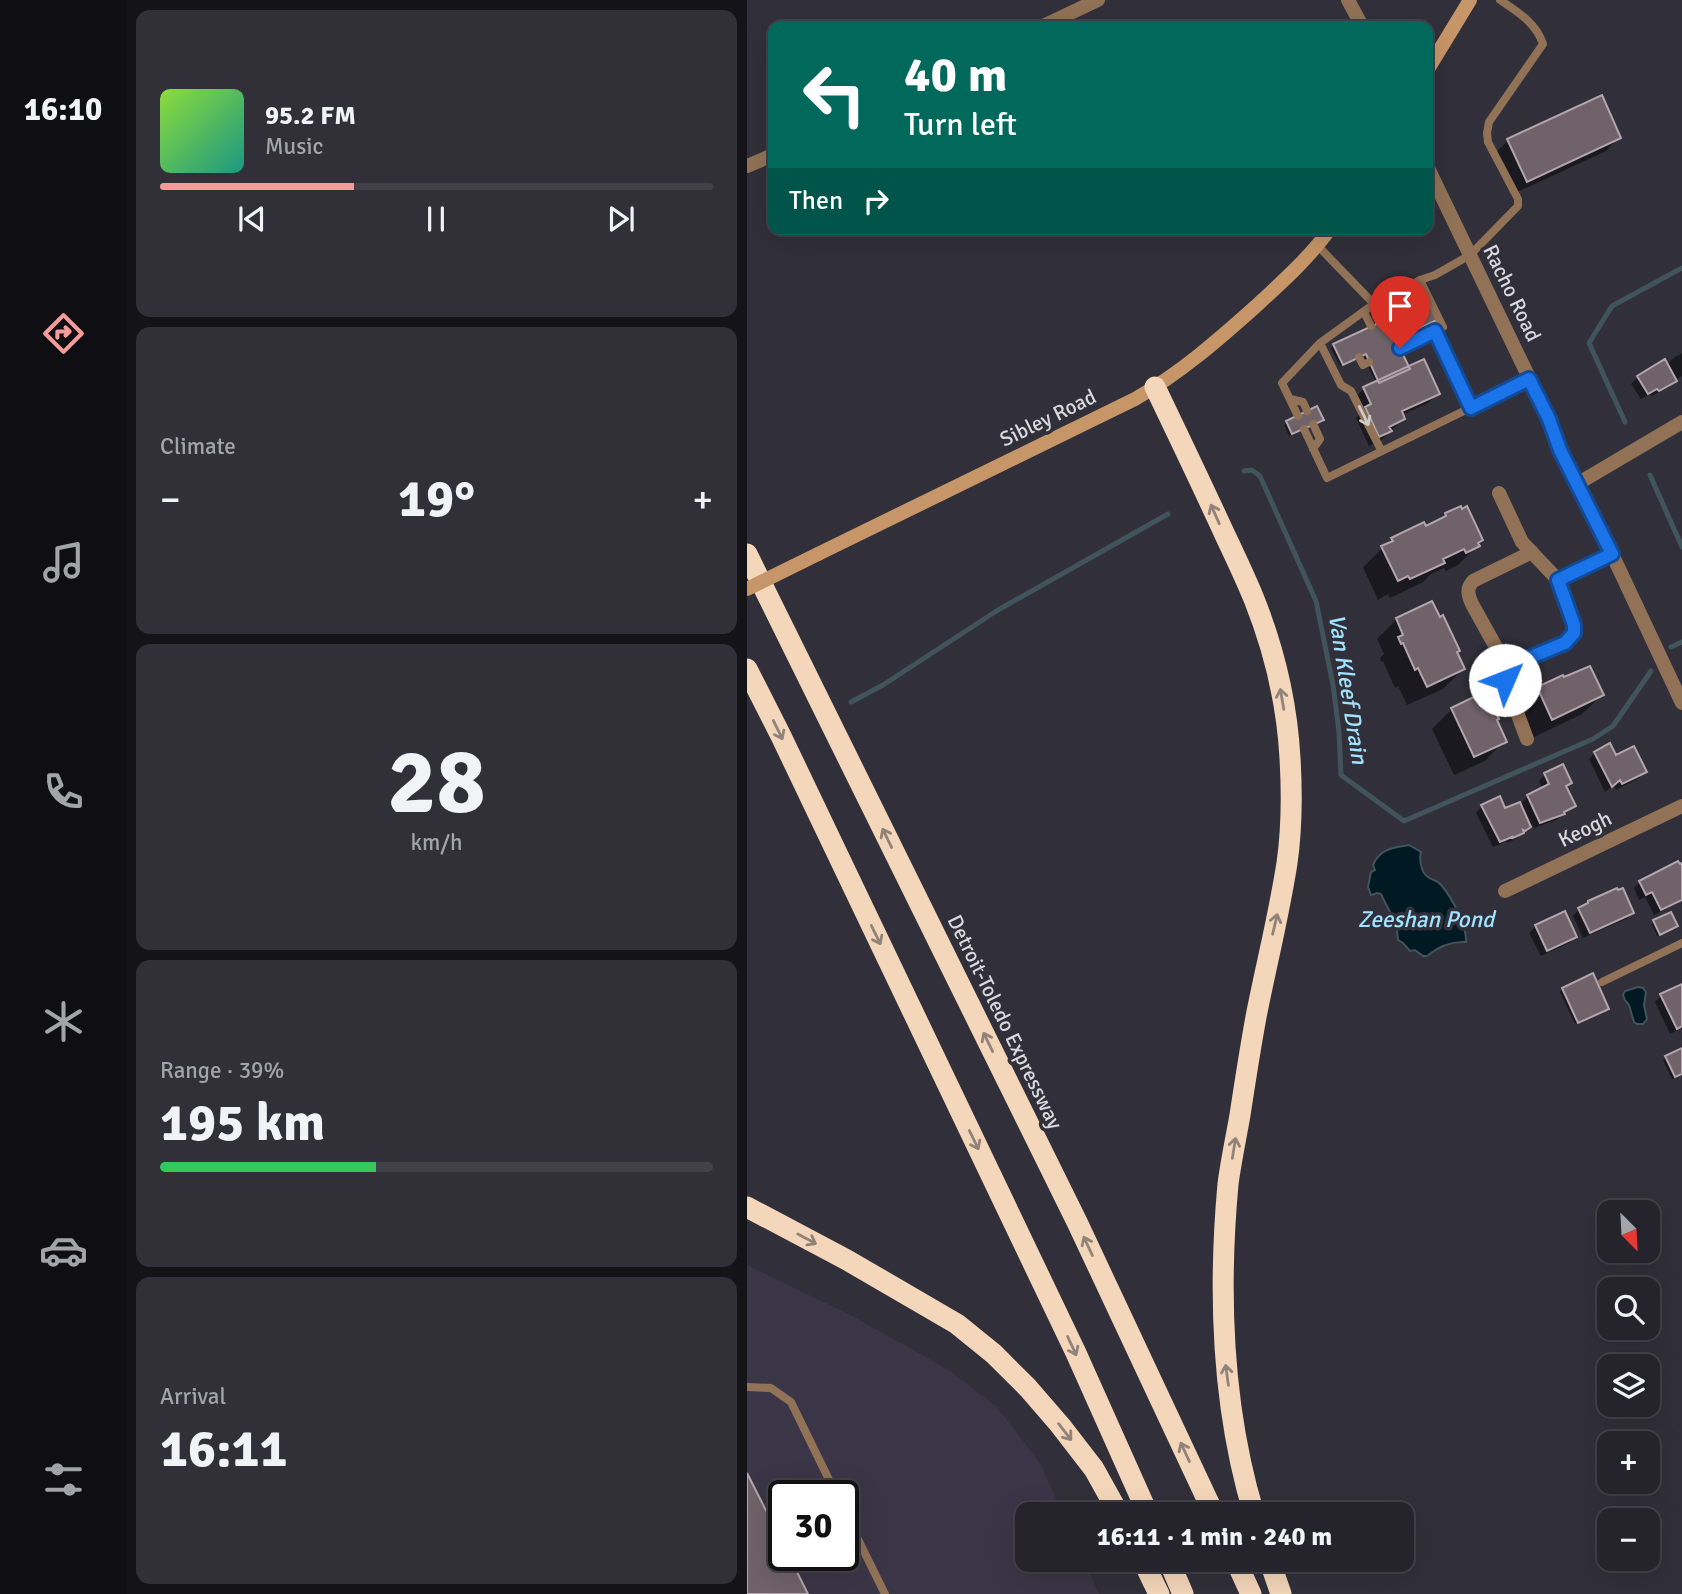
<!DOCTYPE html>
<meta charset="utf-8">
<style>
:root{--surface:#25242c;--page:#313038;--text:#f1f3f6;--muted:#a3a4a9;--line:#424148;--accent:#f59b99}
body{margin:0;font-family:Signika,sans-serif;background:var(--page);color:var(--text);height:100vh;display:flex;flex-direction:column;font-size:26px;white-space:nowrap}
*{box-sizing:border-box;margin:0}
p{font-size:23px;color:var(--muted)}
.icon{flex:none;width:38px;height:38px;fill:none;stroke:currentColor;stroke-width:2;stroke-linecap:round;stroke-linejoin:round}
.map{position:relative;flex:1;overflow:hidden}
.details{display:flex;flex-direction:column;gap:10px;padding:10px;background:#141418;width:621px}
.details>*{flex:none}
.top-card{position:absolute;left:21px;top:21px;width:665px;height:214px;border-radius:14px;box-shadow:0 7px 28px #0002,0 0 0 2px var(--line);background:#00695c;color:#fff;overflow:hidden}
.needle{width:46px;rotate:156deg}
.buttons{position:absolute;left:850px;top:1200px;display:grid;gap:14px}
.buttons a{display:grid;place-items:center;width:63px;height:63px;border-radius:14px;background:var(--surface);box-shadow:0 7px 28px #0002,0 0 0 2px var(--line);font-size:35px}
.speed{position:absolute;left:21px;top:1480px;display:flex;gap:14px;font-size:35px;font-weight:700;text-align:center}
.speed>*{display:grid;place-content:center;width:91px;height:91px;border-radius:50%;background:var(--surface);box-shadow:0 7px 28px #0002,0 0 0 2px var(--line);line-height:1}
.speed .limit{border:4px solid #111;border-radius:10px;background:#fff;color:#111}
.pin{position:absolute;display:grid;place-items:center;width:60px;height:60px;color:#fff;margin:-72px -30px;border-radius:50% 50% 50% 0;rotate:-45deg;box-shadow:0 0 7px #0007}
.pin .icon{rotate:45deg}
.me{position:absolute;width:77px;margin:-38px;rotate:46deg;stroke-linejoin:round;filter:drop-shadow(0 0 5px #0008)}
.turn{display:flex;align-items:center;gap:24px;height:147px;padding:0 21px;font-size:32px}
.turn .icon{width:91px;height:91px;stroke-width:2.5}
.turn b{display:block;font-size:49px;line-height:60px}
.then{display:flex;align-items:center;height:66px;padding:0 21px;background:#0003;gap:14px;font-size:26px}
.big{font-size:52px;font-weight:700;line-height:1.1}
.details .tile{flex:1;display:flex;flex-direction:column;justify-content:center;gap:10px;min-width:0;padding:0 24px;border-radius:14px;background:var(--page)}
.details .dial{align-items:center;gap:0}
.dial b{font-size:91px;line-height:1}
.song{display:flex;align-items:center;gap:21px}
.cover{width:84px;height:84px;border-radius:10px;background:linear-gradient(135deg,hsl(90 70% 55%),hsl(170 70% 35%))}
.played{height:7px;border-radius:4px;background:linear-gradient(90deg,var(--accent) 35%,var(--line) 35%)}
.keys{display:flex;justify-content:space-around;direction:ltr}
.heat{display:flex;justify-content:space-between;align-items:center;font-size:38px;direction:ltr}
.charge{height:10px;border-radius:5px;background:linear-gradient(90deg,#34c759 39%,var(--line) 0)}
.trip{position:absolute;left:268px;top:1502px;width:399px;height:70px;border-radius:14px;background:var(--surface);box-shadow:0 7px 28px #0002,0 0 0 2px var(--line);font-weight:700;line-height:70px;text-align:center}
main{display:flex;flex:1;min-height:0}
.tabs{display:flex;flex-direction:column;width:126px;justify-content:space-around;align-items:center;background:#0f0e12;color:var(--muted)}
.tabs .icon{width:49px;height:49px}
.tabs .selected{color:var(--accent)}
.tabs b{font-size:32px;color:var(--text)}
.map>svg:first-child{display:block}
.industrial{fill:#3b3647;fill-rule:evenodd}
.water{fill:#001923;stroke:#41535b;stroke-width:2}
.shadow{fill:#0007}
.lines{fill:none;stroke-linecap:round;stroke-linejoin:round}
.stream{stroke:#41535b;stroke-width:5}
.building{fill:#6f6268;stroke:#b3a5ac;stroke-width:2}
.service{stroke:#917256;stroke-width:8}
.minor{stroke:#917256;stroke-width:14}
.tertiary{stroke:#917256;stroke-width:14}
.secondary{stroke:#c79668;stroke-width:14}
.motorway{stroke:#f4d6ba;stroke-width:21}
.secondary-bridge{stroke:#c79668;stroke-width:14}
.oneway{stroke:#cecaca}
.oneway2{stroke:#92837a}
.route-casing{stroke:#114b97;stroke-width:18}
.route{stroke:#1a73e8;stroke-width:12}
.labels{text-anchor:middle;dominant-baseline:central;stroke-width:7;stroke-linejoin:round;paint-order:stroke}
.street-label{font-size:21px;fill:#d9d9df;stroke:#31303a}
.water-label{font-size:23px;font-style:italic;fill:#a1e2fe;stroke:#31303a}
</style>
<main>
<nav class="tabs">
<b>16:10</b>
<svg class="icon selected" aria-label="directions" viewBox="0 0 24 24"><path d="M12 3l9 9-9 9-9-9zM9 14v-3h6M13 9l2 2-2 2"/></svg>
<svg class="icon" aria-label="music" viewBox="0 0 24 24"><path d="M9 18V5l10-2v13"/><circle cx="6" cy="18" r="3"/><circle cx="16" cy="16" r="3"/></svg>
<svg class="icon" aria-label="phone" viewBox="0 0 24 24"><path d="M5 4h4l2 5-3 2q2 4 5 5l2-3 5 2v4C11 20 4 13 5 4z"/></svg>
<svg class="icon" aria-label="climate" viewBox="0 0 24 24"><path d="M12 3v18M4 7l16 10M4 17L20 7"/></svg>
<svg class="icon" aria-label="car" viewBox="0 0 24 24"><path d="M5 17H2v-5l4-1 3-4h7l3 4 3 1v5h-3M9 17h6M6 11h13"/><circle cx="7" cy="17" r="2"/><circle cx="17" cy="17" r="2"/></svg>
<svg class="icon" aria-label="filters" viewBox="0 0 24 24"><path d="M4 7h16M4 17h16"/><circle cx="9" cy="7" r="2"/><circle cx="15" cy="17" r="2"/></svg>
</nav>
<section class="details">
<div class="tile">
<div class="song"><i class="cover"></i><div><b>95.2 FM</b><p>Music</p></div></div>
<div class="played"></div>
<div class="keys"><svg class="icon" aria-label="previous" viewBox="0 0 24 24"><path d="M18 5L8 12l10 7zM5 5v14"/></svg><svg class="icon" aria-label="pause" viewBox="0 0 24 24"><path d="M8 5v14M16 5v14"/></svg><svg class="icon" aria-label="next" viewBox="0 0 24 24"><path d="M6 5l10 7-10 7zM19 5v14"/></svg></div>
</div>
<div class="tile"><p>Climate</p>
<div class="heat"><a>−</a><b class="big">19°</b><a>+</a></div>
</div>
<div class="tile dial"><b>28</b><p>km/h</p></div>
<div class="tile"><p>Range · 39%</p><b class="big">195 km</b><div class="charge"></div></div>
<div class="tile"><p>Arrival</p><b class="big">16:11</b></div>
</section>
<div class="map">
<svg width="935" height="1594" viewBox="0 0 935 1594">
<rect width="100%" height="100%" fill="#31303a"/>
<path class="industrial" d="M0 1265 107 1317 200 1369 249 1406 293 1463 316 1514H280V1559H336L352 1594H0ZM37 1496H96V1556H37Z"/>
<path class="water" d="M662 845 674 852C672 859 674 873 681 877 686 881 691 880 695 886 705 898 720 926 719 942 704 941 692 946 680 956H676L668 950 663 951 656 943 651 940C651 922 641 910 634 894L630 893 624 895 621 887 624 872 628 870 626 865C633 848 647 848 662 845Z
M891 987 896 988 899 992 897 1005 900 1019 896 1024H890L887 1022 882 1005 878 1000 876 995 878 991Z"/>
<path class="shadow" d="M854 97 872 137 859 151 766 194 747 154 761 141Z
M688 320 647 340 660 368 691 393 681 403 655 415 656 419 646 429 633 441 622 446 609 418 614 413 607 398 617 389 629 383 616 356 593 366 584 348 587 345Z
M935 353V376L928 380 922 387 905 396 903 394 894 399 884 384 891 377 917 362 919 365 928 357Z
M572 422 542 436 537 425 540 423Z
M714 511 730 546 711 565 699 571 697 568 684 574 676 582 643 598 641 594 631 600 616 567 645 539 678 528 691 522 699 514Z
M650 619 708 653 716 669 696 689 660 705 651 686 648 688 636 661 634 662 633 658 637 654 630 639Z
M815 677 855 695 835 714 785 738 771 709 791 689Z
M705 709 748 720 757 741 738 761 707 775 685 729Z
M848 753 869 757 898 772 892 778 869 790 867 785 858 792 842 759Z
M798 775 823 783 818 787 827 805 809 820 787 828 785 824 769 839 760 843 759 841 756 843 746 847 729 813 735 806 758 810 772 805 781 797 796 790 792 781Z
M935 865V901L907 915 898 897 892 900 887 888 893 882Z
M832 909 885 913 879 919 836 938 826 916Z
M907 922 929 926 910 936 905 924Z
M789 926 828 937 822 943 794 956 782 933Z
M935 986V1028L923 1034 908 1002 914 996Z
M816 989 857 1011 828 1024 813 992Z
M935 1050V1074L925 1079 916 1060Z"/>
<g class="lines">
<path class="stream" d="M878 422 842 343 865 306 935 268
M497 471 505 470 513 476 569 601 586 685 592 732 594 775 657 821 846 739 866 726 904 671
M903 475 935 547
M924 647 935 642
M104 702 136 685 251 610 421 514"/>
</g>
<path class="building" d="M855 95 874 138 780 182 760 139Z
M681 300 690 320 649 340 663 369 632 383 619 354 596 365 586 344Z
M677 359 693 394 655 411 658 419 642 427 645 431 632 437 618 407 624 404 616 387Z
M918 359 930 381 912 391 910 389 901 394 890 376Z
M570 406 577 420 545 434 539 421Z
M714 506 715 509 720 506 736 540 731 543 733 546 719 553 717 549 696 559 698 563 663 579 661 576 651 581 634 546 646 541 644 538 677 522 679 526 699 516 698 513Z
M685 601 693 617 696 615 713 651 710 652 718 669 680 687 671 668 668 670 656 643 654 644 651 637 656 635 649 618Z
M843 666 857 695 805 720 790 687 816 675 817 677Z
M739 691 752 719 750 720 760 742 727 757 704 708Z
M863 743 869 755 887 746 900 772 875 784 873 780 865 787 847 752Z
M816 764 825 783 819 786 829 806 817 812 818 814 793 823 780 795 802 784 797 773Z
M753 796 758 808 773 802 784 827 778 831 776 830 777 833 766 838 765 836V837L753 842 734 805Z
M931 861 933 864 935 863V900L914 910 905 892 899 895 892 881Z
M870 888 871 890 876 888 887 913 843 933 831 908 841 903V901Z
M818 911 830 937 800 951 788 925Z
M924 912 931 926 913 935 906 920Z
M846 973 862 1009 831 1023 815 988Z
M935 984V1026L930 1029 913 994Z
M935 1048V1074L928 1077 918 1056Z
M0 1473 37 1546V1556H42L61 1594H0Z"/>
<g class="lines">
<path class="service" d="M570 245 627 304
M654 290 663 308
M635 300 643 318
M617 312 624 326
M688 330 724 408
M573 343 594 385 604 391 634 450
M653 348 696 327 673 280
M612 357 616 365 622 362
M543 399 556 402 560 411
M551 416 535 383 573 343 627 304 673 280 688 275 723 255 771 206V199L741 142 740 133 742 122 796 44C789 23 771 12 753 0
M557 429 580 478 782 379
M566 449 573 439 566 424
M855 982 935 943
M0 1387 24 1388 44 1402 90 1496
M96 1509 138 1594"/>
<path class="minor" d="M601 0 615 26
M296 26 351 0
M0 166 26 155
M830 484 935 422
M752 493 775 542 811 580 865 554
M760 667 725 604C721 595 719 589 726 581L785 552
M780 739 758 680 760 667 818 643 827 633V625L811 580
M758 891 935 806"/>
<path class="tertiary" d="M681 168 802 419 813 450 865 554 935 703"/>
<path class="secondary" d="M681 69 723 0
M71 554 388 399C432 374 470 341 508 307 534 283 562 258 583 229"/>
<path class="motorway" d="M408 387C432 437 455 485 478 535 488 556 498 577 507 599 527 649 540 704 543 758 545 792 545 828 540 863 532 915 519 966 509 1017 503 1050 498 1082 493 1115 489 1138 484 1161 481 1184 471 1294 475 1408 507 1514
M0 554 330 1222 467 1514
M0 669 34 736 329 1353 401 1514
M0 1207 100 1260 210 1324 247 1354 281 1388 313 1425 347 1469 372 1514
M395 1559 412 1594
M421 1559 436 1594
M488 1559 504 1594
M522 1559 534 1594"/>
<path class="secondary-bridge" d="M0 589 71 554"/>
</g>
<defs><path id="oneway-shaft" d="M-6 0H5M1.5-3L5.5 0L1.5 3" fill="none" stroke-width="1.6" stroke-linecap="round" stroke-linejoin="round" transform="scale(1.75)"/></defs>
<use class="oneway" href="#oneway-shaft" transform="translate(617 416) rotate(64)"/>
<g class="oneway2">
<use href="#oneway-shaft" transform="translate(468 514) rotate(-114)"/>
<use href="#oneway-shaft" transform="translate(535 699) rotate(-100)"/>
<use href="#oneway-shaft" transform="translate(31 730) rotate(64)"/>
<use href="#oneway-shaft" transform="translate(140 838) rotate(-116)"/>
<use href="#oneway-shaft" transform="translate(528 924) rotate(-77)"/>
<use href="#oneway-shaft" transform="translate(129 935) rotate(64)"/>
<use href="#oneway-shaft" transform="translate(241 1042) rotate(-116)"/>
<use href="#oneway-shaft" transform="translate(227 1140) rotate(64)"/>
<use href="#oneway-shaft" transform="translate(487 1148) rotate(-81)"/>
<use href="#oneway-shaft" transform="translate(60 1239) rotate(28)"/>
<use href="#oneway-shaft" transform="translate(341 1246) rotate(-115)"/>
<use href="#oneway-shaft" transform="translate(325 1346) rotate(65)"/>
<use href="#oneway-shaft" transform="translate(480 1375) rotate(-98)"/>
<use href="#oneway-shaft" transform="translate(318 1432) rotate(52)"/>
<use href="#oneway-shaft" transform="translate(438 1452) rotate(-115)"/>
</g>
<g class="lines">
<defs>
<path id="route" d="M653 348 688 331 724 408 782 379 802 419 813 450 865 554 811 580 827 625V633L818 643 760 667 758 680"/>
</defs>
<use href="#route" class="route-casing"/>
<use href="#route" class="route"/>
</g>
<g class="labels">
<g class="street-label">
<text transform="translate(765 293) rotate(64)">Racho Road</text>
<text transform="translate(301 418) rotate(-26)">Sibley Road</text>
<text transform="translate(838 829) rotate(-26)">Keogh</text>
<text transform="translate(258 1022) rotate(64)">Detroit-Toledo Expressway</text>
</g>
<g class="water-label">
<text transform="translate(601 689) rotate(81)">Van Kleef Drain</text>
<text x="679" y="919">Zeeshan Pond</text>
</g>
</g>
</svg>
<div class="buttons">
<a><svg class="needle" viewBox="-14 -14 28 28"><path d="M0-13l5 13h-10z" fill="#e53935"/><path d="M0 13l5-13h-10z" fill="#a3a4a9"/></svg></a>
<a><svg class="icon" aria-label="search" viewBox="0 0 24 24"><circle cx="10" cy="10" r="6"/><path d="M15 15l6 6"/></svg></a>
<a><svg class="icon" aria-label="layers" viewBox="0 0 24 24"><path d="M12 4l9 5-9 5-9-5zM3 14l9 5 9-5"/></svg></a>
<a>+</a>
<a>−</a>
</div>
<div class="speed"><div class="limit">30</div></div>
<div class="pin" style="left:653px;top:348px;background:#d93025"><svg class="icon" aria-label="arrive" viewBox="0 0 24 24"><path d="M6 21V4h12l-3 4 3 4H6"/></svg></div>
<svg class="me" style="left:758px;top:680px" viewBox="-20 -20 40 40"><circle r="19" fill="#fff"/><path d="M0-13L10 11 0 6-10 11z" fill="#1a73e8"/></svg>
<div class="trip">16:11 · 1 min · 240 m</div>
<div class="top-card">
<div class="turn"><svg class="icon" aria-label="left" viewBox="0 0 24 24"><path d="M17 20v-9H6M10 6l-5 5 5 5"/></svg><div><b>40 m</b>Turn left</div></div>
<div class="then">Then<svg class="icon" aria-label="right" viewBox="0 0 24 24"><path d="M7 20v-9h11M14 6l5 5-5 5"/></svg></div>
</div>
</div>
</main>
